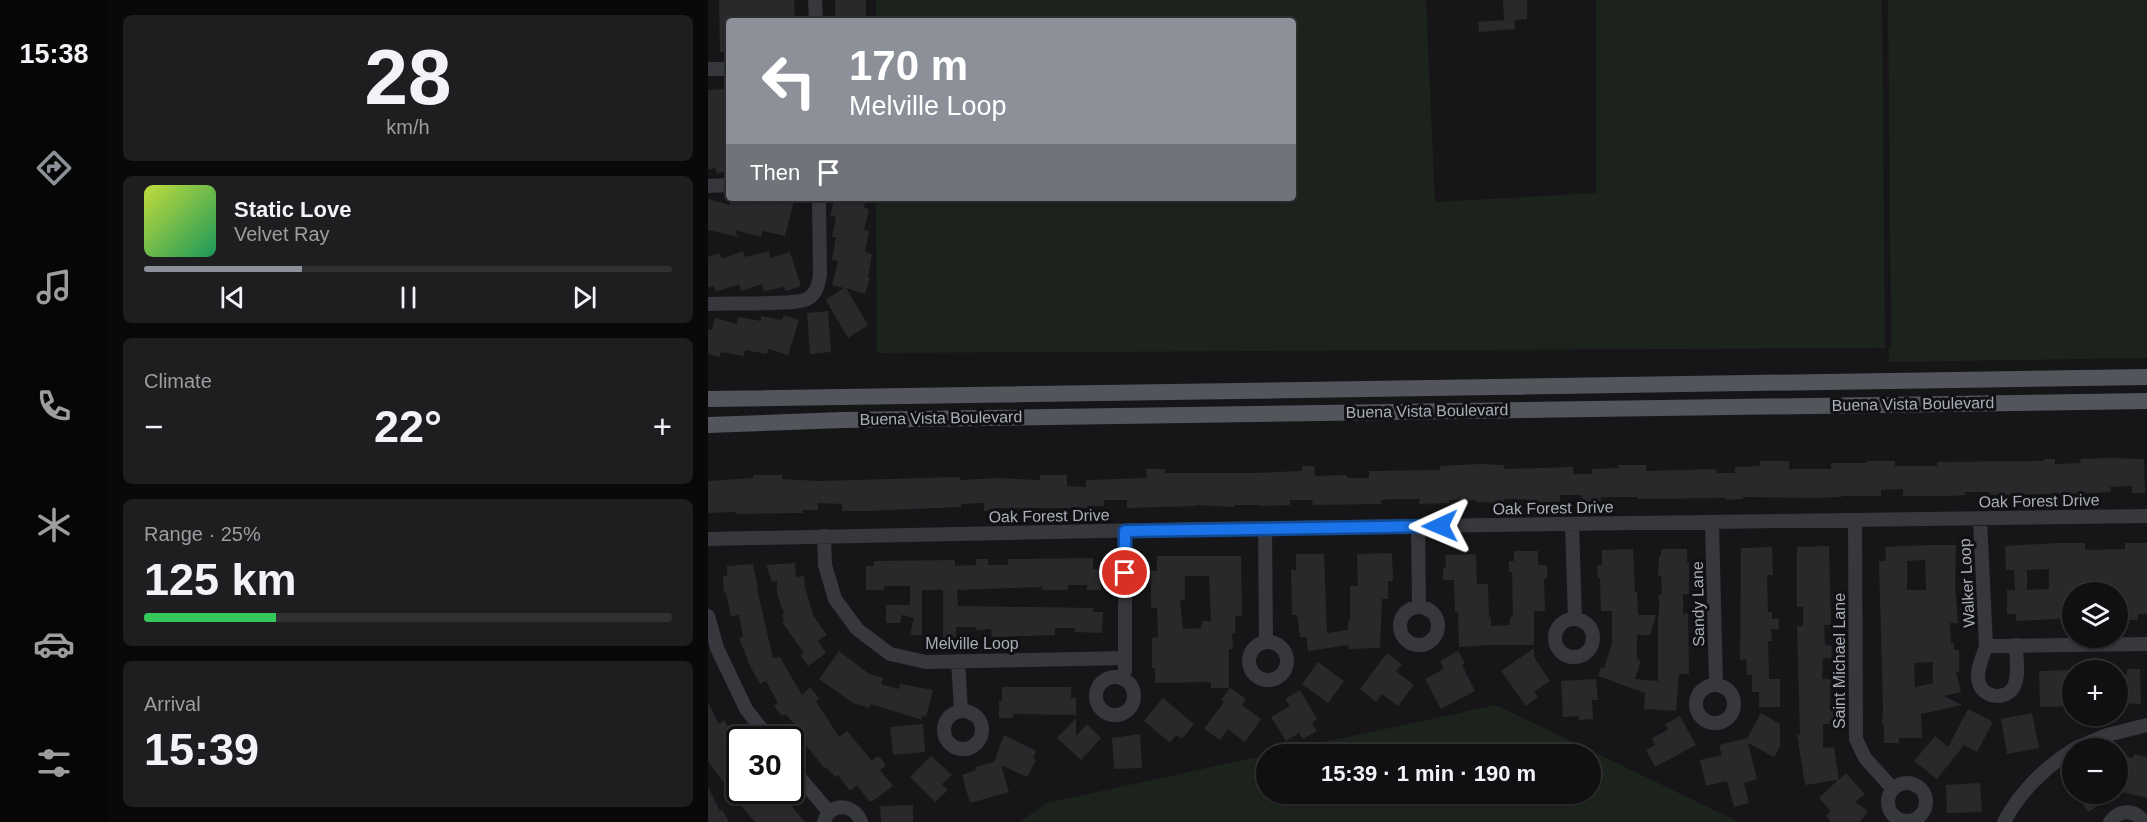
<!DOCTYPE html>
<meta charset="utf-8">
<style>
:root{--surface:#101012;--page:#1e1e20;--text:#f1f3f6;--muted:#9c9d9f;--line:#303032;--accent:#8c9099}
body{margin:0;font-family:Arial,sans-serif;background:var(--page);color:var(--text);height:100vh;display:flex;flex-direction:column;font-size:22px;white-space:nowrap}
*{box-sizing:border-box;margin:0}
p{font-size:20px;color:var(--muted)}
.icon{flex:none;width:33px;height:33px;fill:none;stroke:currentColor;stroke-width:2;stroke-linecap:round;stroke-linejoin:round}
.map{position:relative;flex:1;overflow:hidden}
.drawer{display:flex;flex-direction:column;gap:15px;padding:15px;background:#09090a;width:600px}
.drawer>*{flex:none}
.banner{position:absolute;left:18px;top:18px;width:570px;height:183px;border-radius:6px;box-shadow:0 2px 4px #0004,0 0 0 2px var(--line);background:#8c9099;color:#fff;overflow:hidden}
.tools{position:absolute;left:1354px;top:582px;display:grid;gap:12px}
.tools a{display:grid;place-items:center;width:66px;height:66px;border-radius:50%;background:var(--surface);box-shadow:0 2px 4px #0004,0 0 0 2px var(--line);font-size:30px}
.speed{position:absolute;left:18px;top:726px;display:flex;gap:12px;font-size:30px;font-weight:700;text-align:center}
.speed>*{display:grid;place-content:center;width:78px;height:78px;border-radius:50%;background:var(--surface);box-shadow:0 2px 4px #0004,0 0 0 2px var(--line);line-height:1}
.speed .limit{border:3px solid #111;border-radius:9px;background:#fff;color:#111}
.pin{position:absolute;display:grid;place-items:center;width:51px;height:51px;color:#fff;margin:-26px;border:3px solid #fff;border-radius:50%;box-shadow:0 2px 6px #0007}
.me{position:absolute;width:66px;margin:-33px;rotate:269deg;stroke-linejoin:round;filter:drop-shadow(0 0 4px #0008)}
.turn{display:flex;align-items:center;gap:21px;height:126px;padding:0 24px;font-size:27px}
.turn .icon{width:78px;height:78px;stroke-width:2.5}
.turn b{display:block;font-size:42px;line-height:51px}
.then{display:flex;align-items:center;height:57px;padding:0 24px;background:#0003;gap:12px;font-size:22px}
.big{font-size:45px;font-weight:700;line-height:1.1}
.drawer .card{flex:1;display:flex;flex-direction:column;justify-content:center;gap:9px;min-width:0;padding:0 21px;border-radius:9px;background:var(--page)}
.drawer .dial{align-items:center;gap:0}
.dial b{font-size:78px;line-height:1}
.song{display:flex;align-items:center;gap:18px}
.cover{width:72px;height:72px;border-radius:9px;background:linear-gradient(135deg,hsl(70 70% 55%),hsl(150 70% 35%))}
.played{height:6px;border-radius:3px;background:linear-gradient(90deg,var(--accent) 30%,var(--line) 30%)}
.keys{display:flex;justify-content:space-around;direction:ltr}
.heat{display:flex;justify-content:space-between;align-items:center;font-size:33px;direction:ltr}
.charge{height:9px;border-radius:4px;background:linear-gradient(90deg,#34c759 25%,var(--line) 0)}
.trip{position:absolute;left:548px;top:744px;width:345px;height:60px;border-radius:30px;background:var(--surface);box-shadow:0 2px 4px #0004,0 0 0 2px var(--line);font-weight:700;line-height:60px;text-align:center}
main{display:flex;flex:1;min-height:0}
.dock{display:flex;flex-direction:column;width:108px;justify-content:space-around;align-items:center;background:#060607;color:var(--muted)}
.dock .icon{width:42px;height:42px}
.dock .active{color:var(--accent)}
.dock b{font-size:27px;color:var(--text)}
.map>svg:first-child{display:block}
.green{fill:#1c231d}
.building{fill:#29292c;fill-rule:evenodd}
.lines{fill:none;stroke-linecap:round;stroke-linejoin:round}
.minor{stroke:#37383d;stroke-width:14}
.major{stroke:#53555c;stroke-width:16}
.route-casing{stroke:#114b97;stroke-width:15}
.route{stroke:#1a73e8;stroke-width:10}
.labels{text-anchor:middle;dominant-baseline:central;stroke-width:6;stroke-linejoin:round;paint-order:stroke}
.street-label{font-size:16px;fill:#a8adb8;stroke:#111113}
</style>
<main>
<nav class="dock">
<b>15:38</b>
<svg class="icon active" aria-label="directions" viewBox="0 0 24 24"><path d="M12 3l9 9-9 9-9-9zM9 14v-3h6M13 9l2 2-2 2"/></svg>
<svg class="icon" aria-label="music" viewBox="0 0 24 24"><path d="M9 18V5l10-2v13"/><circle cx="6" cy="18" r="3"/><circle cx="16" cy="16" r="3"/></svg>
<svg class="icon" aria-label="phone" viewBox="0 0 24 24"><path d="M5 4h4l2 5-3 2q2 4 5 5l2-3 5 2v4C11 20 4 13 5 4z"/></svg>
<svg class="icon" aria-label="climate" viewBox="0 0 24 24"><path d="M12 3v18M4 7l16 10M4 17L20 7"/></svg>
<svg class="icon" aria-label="car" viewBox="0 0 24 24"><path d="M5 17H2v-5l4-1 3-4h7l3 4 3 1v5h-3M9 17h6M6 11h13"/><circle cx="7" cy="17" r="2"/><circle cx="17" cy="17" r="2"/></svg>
<svg class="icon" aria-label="filters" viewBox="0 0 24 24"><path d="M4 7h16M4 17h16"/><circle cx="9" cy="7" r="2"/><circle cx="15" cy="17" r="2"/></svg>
</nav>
<section class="drawer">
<div class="card dial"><b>28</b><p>km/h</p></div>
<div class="card">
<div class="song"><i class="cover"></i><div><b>Static Love</b><p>Velvet Ray</p></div></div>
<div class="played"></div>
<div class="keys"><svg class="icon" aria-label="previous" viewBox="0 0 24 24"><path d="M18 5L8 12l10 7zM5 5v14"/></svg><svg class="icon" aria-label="pause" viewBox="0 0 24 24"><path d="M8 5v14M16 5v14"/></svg><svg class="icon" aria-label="next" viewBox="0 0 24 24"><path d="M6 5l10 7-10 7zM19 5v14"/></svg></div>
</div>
<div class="card"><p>Climate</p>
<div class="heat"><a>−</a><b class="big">22°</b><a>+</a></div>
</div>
<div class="card"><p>Range · 25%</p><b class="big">125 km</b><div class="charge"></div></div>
<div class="card"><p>Arrival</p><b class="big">15:39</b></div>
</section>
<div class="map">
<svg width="1439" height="822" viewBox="0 0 1439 822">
<rect width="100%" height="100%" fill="#161618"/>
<path class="green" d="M168 0H718L727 202 888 193V0H1174L1177 348 169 353 168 198H585V21H168Z
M1180 0H1439V358L1181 362V349L1183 347Z
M788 705 1031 822H312L339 803 558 755V794H882V754H561Z"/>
<path class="building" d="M11 0H86L87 21H21V52H12Z
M127 0H158V21H127Z
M795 0H819V19L807 20V29L771 32 770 22 796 20Z
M21 89V170L9 174 7 168 0 170V90Z
M23 198 46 204 47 198 71 204 72 198 86 201 77 236 55 231 53 237 27 230 30 237 0 230V199L22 205Z
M127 198H158L156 208 161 209 156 230 161 231 157 252 164 254 160 277 162 278 157 294 138 288 160 325 140 338 119 302V299L136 288 124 285 130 261 124 260 128 237H124L128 217 122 215Z
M35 251 37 257 61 251 62 258 82 252 93 286 78 291 76 287 56 291 54 284 33 291 31 284 8 292 6 286 0 288V257L12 253 14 259Z
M120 311 123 352 102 354 99 313Z
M76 315 91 320 80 355 60 349 59 354 37 350 36 356 13 352 11 357 0 354V329L4 330 7 318 29 324 30 317 53 321V316L74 320Z
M1402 458 1436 459 1437 493H1424V486L1402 487 1403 492 1387 493 1282 495V492H1257V495L1242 496H1195V489L1173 490V496H1134L1133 497 1107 498 1035 497V499L1018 500V498L930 499V497H893V501H875L874 495H852V502H818V499H796V503L767 502 768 500H741V503L711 504 712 499H688L673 500V504L605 505 604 500H582V505L553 506 552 505H526V507L487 505V506L419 508V500H396V506H381V508H289V510L276 511V503L253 504V507L158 511H134V504L110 503V510H95V513L28 514V512L0 513V481L45 478V475H74V479L110 481 252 477V480L288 478 332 480V475H359V486L378 487V480L439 478 438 469H457V473H547L594 471V466H606L607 476 639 475V478H661V471L732 470V466L773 464 796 465V469L865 467V474H884V469L910 468V465H938V471L1008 469 1009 473H1027V467L1052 466V461H1081V469H1123V463H1159V461H1187V466H1229V462L1336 461V459H1347V464L1373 463 1372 459Z
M1349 543H1377V550L1417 549V543H1439V614H1430V620H1418V617H1410V592H1365V618L1308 621V614H1299V590H1307L1306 570H1298L1297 546ZM1341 569V589L1319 590V570Z
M1220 545H1248L1247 587 1250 623H1242L1243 643H1246V650H1251V672H1248L1253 692 1236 696 1254 705 1213 714 1214 738H1191V743H1176V724H1174L1175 710 1171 561H1178L1177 547ZM1217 560 1218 590H1199V561ZM1225 662V683L1207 687 1206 663Z
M1121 546 1123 625H1116L1117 645 1124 646 1123 658H1115L1114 679H1123L1122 711H1125V724H1115V748L1126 747 1131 780 1138 773 1157 794 1147 802 1160 811 1152 822H1123L1118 816 1123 811 1111 798 1130 780 1097 785 1089 734 1092 735 1089 626H1095V607H1089V547Z
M1064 547 1065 575H1059L1060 612H1064V619H1071V629H1063L1064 641H1060L1061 679H1072V707H1051V692H1044V675H1039L1038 659 1032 660 1033 548Z
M925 549 927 592H929L930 615H948L942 635H929V659L933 660 927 679 950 681V615L951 614V595L954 594 953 576H950L951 556H953V549H979V562H981V594H975V614L980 613 981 674H971L968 711 936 709 937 693 890 676 893 667 896 668 904 644V611H893L892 578H890L889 565H894V550Z
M806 551H830V565H839V579H836L837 611H826V645H784L751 647 750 612H747L746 580H735V568H738L737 555 768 554 769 584H780L781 617H783V626L802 625V617H805L804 572H801V561H806Z
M684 553 685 581H680V599H674L672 648 641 649 640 645 600 651 598 637H592L589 615H584L583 570H588V554H616L619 633 640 630V621H642V586H650L649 554Z
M449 556H533L534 616H527V633L524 634 525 649H521V688H503V682L447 683V668H444V638L450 637 449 608H443V571H449ZM477 576H501L503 621H494L493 628 475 629 472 600H477Z
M385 558V569H393V590H379V585H360V590H334V587L249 590 250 606 385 608V612H395L394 633 367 632V628H347V635L284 637 283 629 268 630V627H248V637L235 638V590H214V635H202L206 618 194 615 192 623H178V605H202V586H176V590H158V566H166V561L247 560V566L268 565V559H280V565H300V559Z
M87 563 88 577 96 576 97 588 106 617 119 635 110 641 118 653 100 666 92 655 96 653 74 622 76 621 74 615 76 614 69 593V581L64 582 58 565Z
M45 564 50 588 49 589 65 658 72 657 94 695 102 687 111 698 108 701 131 737 139 731 164 761 168 757H172L178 765 172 770 185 786 165 801H161L149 785 142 791 130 775 127 777 118 767 116 768 101 749 97 743 99 742 89 728 78 714 74 716 66 706 70 703 58 681 52 684 42 666 31 638 35 637 31 615 23 616 18 593H16L15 576H19V566Z
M826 648V657L842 681 826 692 830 697 818 706 793 671Z
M131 651 161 674 175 678 173 684 191 689 192 684 225 690 218 717 214 716V720L163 704 161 708 145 703 111 679Z
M750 651 757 663 754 665 767 691 733 709 717 679 736 669 732 661Z
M679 653 694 664 688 671 706 685 690 706 674 694 668 702 652 689Z
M610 662 636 681 620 703 594 684Z
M1419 669H1432L1433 704 1410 703V675H1419Z
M1365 670V706L1332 707 1331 671Z
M888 679 890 700H884L885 719 871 720V716L855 717 853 681Z
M294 687H363V698H368V715L305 714V718H291V701H294Z
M522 688 538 699 534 705 553 719 537 742 520 729 512 740 496 729 516 702 513 700Z
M592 690 609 719 604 723 609 731 595 739 591 733 578 741 563 717 582 706 577 699Z
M455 698 486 724 474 739 468 735 462 743 436 721Z
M0 702 11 724 16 720 23 731 18 734 32 754V790H70L97 822H47L27 798 0 761Z
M1260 709 1285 722 1269 752 1256 745 1229 779 1206 761 1227 736 1240 747Z
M1053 713 1072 724V747L1066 757 1040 743 1049 779 1036 783 1041 803 1026 807 1019 781 998 786 992 760 1014 755 1011 745 1039 738V739Z
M1324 713 1331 748 1299 754 1293 719Z
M972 716 988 745 947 767 938 750 947 745 944 738 960 730 957 724Z
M368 718V736L379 724 393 738 373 760 349 738Z
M215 724 217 752 185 755 182 727Z
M432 734 434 768 406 769 404 738Z
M296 735 328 751 325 758 328 760 319 777 293 765 301 792 262 803 254 775 268 770 267 767 286 762Z
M1426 754 1439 757V798L1410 791 1417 756 1425 758Z
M223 756 244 775 234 784 240 790 227 802 202 777Z
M1272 783 1274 812 1239 813 1238 785Z
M0 787 12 811 14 809 21 822H0Z
M1368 794H1409L1380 812Z
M205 805V822H173L172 806Z"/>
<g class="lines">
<path class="minor" d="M107 0 108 21
M0 69H21
M0 186 21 185
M0 304C17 303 89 305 99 299 109 294 110 285 112 275L111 203 110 198
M1272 519 1278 646 1439 644
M1147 521 1148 739 1157 758 1185 789
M1004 523 1008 685
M864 524 867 619
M710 527 711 607
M557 529 558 642
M116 536 117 565 127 599 149 629 182 654 218 662 417 658
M0 539 490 529 1439 516
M692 626a19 19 0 1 1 38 0a19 19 0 1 1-38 0Z
M0 616 9 648 38 709 62 740
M847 638a19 19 0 1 1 38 0a19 19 0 1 1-38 0Z
M541 661a19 19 0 1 1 38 0a19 19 0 1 1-38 0Z
M1278 646C1275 656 1267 672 1271 683 1275 697 1296 701 1305 688 1312 677 1308 658 1308 645
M250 661 253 711
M388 696a19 19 0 1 1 38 0a19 19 0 1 1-38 0Z
M413 678 417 671V531
M988 704a19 19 0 1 1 38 0a19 19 0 1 1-38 0Z
M236 730a19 19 0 1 1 38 0a19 19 0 1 1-38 0Z
M1368 748 1399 735 1439 725
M82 766 121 812
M1180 802a19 19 0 1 1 38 0a19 19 0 1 1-38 0Z
M116 822C122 802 146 803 153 822
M1296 822C1311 793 1337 767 1365 750
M1402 822C1411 809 1427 809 1436 822"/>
<path class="major" d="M0 399 1439 377
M0 425 135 420 1439 401"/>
</g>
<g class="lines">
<defs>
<path id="route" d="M417 573V531L732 526"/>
</defs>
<use href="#route" class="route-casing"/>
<use href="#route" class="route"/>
</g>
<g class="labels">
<g class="street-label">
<text transform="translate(1205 404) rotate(-1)">Buena Vista Boulevard</text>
<text transform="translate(719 411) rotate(-1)">Buena Vista Boulevard</text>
<text transform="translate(233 418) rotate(-1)">Buena Vista Boulevard</text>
<text transform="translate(1331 501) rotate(-1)">Oak Forest Drive</text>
<text transform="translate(845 508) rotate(-1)">Oak Forest Drive</text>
<text transform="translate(341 516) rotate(-1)">Oak Forest Drive</text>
<text transform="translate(1259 583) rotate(-93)">Walker Loop</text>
<text transform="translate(990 604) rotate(-91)">Sandy Lane</text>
<text x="264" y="643">Melville Loop</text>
<text transform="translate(1131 661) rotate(-90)">Saint Michael Lane</text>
</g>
</g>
</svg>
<div class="tools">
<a><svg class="icon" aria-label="layers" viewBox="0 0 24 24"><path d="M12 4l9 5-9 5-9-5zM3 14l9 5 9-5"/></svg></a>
<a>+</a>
<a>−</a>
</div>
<div class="speed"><div class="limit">30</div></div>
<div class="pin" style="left:417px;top:573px;background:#d93025"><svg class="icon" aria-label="arrive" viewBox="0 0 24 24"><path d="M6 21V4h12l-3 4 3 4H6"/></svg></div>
<svg class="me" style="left:732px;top:526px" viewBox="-20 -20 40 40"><path d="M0-17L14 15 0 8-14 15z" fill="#1a73e8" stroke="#fff" stroke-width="4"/></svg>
<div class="trip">15:39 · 1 min · 190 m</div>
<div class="banner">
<div class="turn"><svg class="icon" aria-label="left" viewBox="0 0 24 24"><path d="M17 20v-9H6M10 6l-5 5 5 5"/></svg><div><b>170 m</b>Melville Loop</div></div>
<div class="then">Then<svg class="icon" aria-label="arrive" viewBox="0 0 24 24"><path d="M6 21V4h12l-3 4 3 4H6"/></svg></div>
</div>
</div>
</main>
